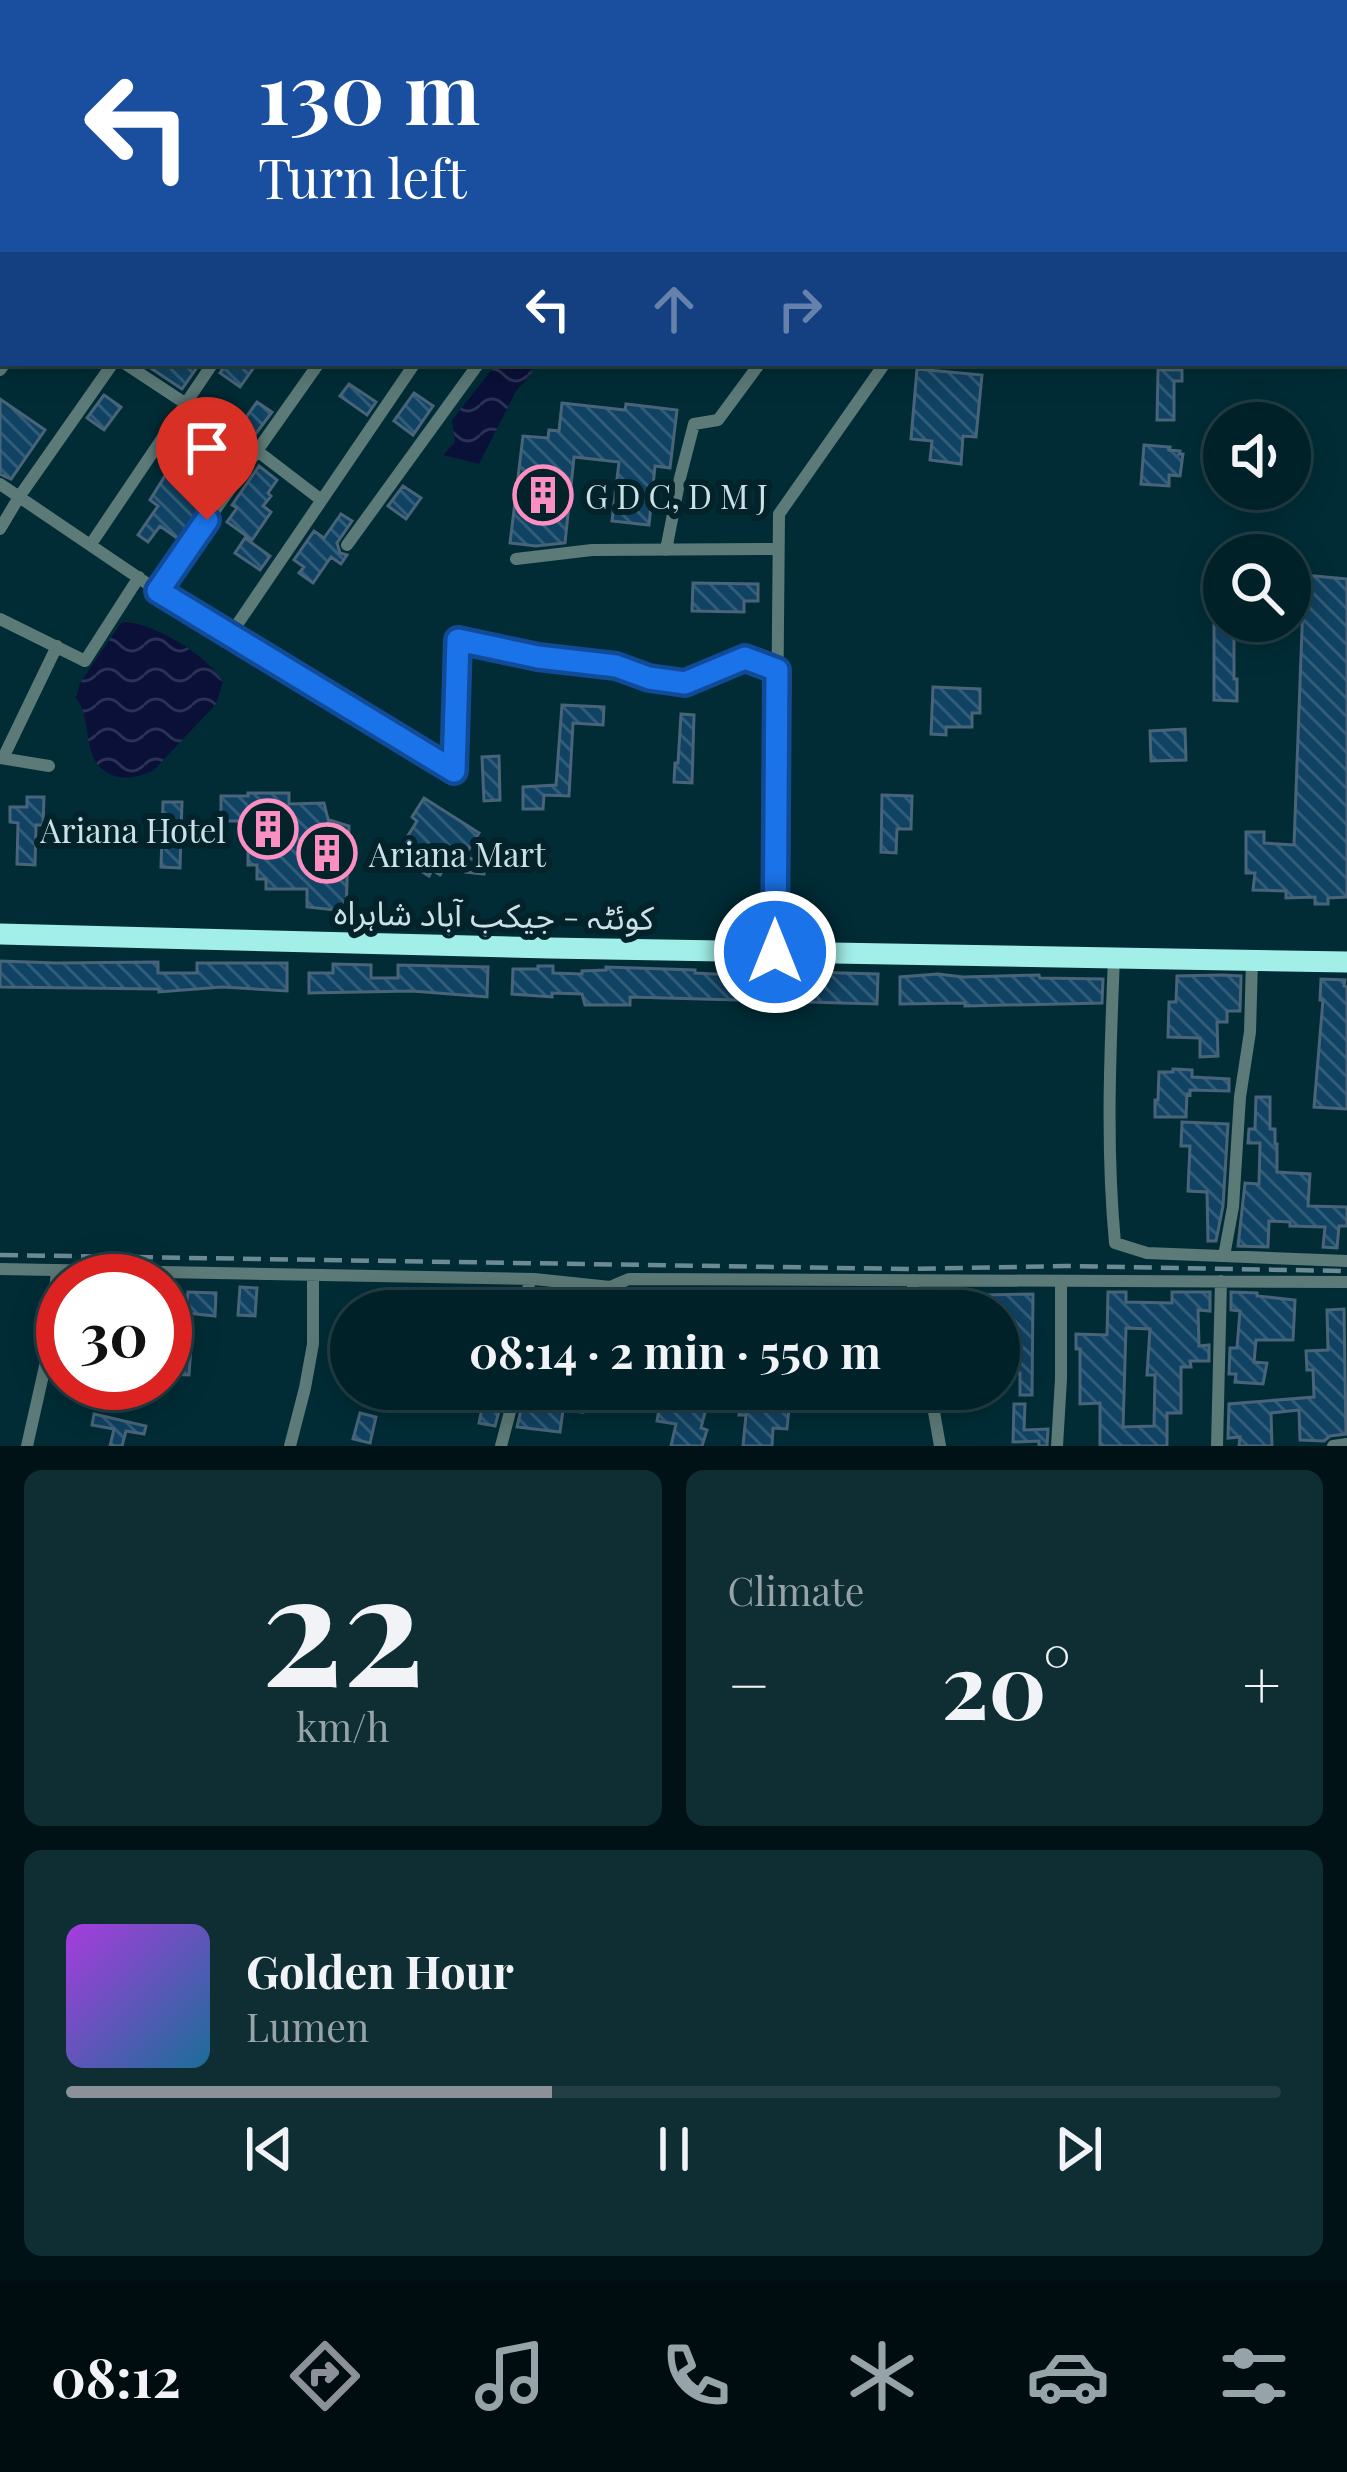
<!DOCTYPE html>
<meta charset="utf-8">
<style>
:root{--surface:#012128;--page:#0f2e34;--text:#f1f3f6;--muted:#96a3a8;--line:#233e45;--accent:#8c9099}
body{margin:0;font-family:"Playfair Display","Noto Sans Arabic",serif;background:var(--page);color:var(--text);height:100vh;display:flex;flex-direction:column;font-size:45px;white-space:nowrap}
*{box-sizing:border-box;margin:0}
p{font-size:39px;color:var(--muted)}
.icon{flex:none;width:66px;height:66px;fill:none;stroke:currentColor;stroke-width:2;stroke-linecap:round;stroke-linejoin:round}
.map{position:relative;height:1446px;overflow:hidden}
.details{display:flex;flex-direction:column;gap:24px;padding:24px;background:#011216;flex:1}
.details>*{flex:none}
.banner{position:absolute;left:0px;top:0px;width:1347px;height:366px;box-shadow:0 6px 30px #0003,0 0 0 3px var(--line);background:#1a4fa0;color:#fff;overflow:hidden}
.controls{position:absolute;left:1203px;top:402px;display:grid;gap:24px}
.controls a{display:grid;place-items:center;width:108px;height:108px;border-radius:50%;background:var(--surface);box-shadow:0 6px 30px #0003,0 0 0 3px var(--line);font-size:60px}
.speed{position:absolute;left:36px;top:1254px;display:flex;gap:24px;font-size:60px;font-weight:700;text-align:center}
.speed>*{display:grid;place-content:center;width:156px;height:156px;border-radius:50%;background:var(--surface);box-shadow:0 6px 30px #0003,0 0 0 3px var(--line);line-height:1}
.speed .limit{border:18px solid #d22;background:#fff;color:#111}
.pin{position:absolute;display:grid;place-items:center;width:102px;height:102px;color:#fff;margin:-123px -51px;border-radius:50% 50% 50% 0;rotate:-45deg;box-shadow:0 0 12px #0007}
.pin .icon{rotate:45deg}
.me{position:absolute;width:132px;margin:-66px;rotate:0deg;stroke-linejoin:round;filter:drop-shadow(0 0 9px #0008)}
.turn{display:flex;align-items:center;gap:42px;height:252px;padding:0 60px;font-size:54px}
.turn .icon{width:156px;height:156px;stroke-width:2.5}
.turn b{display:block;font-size:84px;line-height:102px}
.lanes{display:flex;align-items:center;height:114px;padding:0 60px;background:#0003;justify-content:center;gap:60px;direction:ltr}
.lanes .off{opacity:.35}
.big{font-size:90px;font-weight:700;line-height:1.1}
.details .tile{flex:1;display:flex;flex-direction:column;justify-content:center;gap:18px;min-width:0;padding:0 42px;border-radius:18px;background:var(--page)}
.details .dial{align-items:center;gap:0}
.dial b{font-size:156px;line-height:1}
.song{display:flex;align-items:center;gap:36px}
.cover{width:144px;height:144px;border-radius:18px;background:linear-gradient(135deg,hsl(280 70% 55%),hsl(200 70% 35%))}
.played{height:12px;border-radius:6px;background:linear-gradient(90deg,var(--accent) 40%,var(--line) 40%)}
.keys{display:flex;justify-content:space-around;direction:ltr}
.heat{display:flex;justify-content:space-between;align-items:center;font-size:66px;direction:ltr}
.details .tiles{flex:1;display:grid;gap:24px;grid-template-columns:1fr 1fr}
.tile:last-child{grid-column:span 2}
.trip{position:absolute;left:330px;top:1290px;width:690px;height:120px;border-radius:60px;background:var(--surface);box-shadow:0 6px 30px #0003,0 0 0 3px var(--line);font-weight:700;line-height:120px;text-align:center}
.tab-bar{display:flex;height:192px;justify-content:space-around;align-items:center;background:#000d10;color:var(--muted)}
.tab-bar .icon{width:84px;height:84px}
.tab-bar .active{color:var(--accent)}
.tab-bar b{font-size:54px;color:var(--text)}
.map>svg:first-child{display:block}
.water{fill:url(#water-waves)}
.building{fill:url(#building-back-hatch);stroke:#496479;stroke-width:3;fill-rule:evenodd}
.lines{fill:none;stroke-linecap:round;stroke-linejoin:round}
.street{stroke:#5c7a77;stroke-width:12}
.highway{stroke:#a1efe8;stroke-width:21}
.rail{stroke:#6c8b93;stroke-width:4.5;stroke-dasharray:18 9;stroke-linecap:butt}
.route-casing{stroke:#114b97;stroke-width:30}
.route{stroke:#1a73e8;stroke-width:21}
.labels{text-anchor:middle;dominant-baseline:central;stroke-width:12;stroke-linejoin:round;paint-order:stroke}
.poi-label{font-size:33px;fill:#cce1e7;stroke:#032229;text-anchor:start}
.street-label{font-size:33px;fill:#cce1e7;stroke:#032229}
</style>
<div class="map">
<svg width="1347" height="1446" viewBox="0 0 1347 1446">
<defs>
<pattern id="water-waves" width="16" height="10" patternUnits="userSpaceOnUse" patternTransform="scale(3)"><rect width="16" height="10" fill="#0a1038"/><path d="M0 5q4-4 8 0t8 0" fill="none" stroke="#2c3255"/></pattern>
<pattern id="building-back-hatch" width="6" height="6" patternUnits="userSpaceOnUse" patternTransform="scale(3)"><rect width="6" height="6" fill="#104263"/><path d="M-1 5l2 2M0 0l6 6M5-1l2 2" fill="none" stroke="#325d79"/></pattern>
</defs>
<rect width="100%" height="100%" fill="#012c36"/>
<path class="water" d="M497 363H530L532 373 516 391 479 464 443 455 455 442 452 420Z
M126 622C157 625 207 655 223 682L216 704 154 770C142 776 128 780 115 776 78 764 95 721 76 698L80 683 121 623Z"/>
<path class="building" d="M143 363H200L182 389Z
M227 363H257L240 387 220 373Z
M917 369 982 375 976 437 963 436 961 464 930 460 932 441 911 439Z
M1158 370H1182V381H1174V420H1157Z
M349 384 376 402 367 415 340 396Z
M414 393 433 406 413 435 394 421Z
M104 395 121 407 104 430 87 418Z
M0 399 45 430 11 479 0 474Z
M257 402 272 412 254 436 239 427Z
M562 403 625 410 626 404 677 410 670 468 655 466 649 525 612 521 619 462 574 457 565 543 536 546 510 543 523 436 548 438 549 430 559 431Z
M204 428 242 454 215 493 210 489 216 481 212 476 192 462 178 483 207 504 181 541 160 526 148 542 138 535 158 506 150 500 183 447 186 450Z
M1144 445 1170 447 1169 450 1180 451 1179 454H1183L1180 476 1169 475V486L1141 484Z
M259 466 277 480 268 493 271 496 263 506 271 512 252 540 227 522 237 508 232 505Z
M403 486 421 498 406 519 388 506Z
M341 514 352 521 337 543 340 553 347 555 341 564 331 557 313 583 299 573 304 567 294 560 314 531 324 538Z
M245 538 270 556 260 570 235 553Z
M1304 575 1347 579V897L1328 898V904H1315V897L1286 898V891L1253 890 1255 873H1246V832H1264V843L1294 845Z
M693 583 758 584V601H744V612L692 611Z
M1214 621H1234V679H1237V701L1214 700Z
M933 687 980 689V713H972V727H946V735L931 734Z
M562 705 604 707 603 725 573 723 569 796 544 795 543 809H523V787L556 785Z
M681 714 694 715 692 783 674 782 675 763H678Z
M1185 729 1186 760 1151 761 1150 731Z
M499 756 500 800 484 801 482 757Z
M248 793H289V804L324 803 329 823 330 820 349 826 346 911 307 907V889H266V879H257V865H248V821H221V796H248Z
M882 795 912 796 911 829H897L896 853 881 852Z
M27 797H44L43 825H36L35 865 17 864 18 823 10 822V807H27Z
M424 798 479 833 464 857 487 862 484 874 465 872 449 861 440 875 432 870 429 876 396 855 417 821 412 817Z
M163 802H182L180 868 161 867Z
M0 961 56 963 158 962V973H197V963H287V991L222 987 159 992V989L0 987Z
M333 964 371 965V978H398V965L488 967 487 997 412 991 309 993V973H333Z
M538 966H553V973L582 974V971L606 970V967L695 970V973L714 974H736V970L878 974 877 1004 630 997V1005H585L582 994 552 993V997L512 994 513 969H538Z
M938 974 963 977 1039 975 1040 978 1103 979 1102 1003 965 1006V1003L900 1004V977Z
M1222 975 1241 976 1240 1011H1227V1022H1217L1218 1056 1200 1057V1038L1168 1037 1169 1002H1176L1177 976Z
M1321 979 1345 980 1344 986 1347 987V1109L1314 1107 1323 1000H1320Z
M1173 1069 1192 1070V1077L1229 1079V1091L1190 1090V1095L1187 1094 1186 1117H1155V1100H1158L1159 1072H1173Z
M1256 1097H1270V1129H1275V1144H1277V1172L1310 1174 1308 1206 1347 1207V1226H1339L1337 1248 1323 1247 1325 1227 1290 1226V1222L1269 1221 1268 1247 1238 1246 1245 1183 1259 1184 1260 1143H1248L1249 1129H1255Z
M1182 1122 1228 1124 1223 1206 1216 1241H1208L1207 1192 1188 1191 1190 1146H1181Z
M240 1287 257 1288 255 1316 238 1315Z
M441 1289 453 1290 450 1311H405L406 1299 432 1302 433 1294 440 1295Z
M188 1292 216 1293 215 1316 186 1313Z
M1108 1292H1126V1302L1172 1303V1292H1210V1311L1198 1310 1199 1346 1209 1345V1361H1190L1191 1367H1181V1413H1167V1446H1100V1403L1080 1404V1349H1076V1334L1107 1335ZM1126 1328 1150 1329 1147 1375H1155L1154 1426 1123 1427Z
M1231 1292 1257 1293V1296L1295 1300 1293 1340H1256L1254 1362 1267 1363 1263 1384 1235 1382 1236 1374H1229L1230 1348H1237L1240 1311 1231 1310Z
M1033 1294 1032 1395H1020V1373H1010V1368L1000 1369 999 1311H984V1295Z
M1344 1309 1346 1434 1330 1436 1324 1441 1300 1440 1299 1410 1271 1413 1272 1446H1239L1240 1437 1228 1438 1229 1404 1314 1397 1313 1370H1307L1306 1351 1328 1350 1327 1310Z
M165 1332 192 1333 189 1375 165 1374Z
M486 1389H505L495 1426 479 1423Z
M526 1389H586L583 1412 563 1410 560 1432 517 1427Z
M619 1389H711L701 1428 707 1430 702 1446H671L676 1424 657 1421 660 1405 618 1404Z
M755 1395 790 1398 787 1429 773 1428 772 1446H743L746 1415H739L741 1402 755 1403Z
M1014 1404H1025L1024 1430 1048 1429 1047 1446H1039V1441L1013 1442Z
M360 1413 376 1417 370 1443 353 1439Z
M94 1414 146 1426 144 1434 126 1431 122 1446H110L114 1429 92 1425Z"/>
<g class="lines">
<path class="street" d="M234 0 239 3
M530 0 534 3
M746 0 751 3
M1112 0 1116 3
M42 3 44 0
M146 3 148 0
M251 3 253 0
M357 3 359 0
M454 3 456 0
M712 3 714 0
M1140 3 1141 0
M0 64 3 59
M1344 143 1347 138
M0 221 3 217
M0 277 3 279
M124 363 256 450 320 499
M0 370 5 363
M0 484 158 591 454 771 459 641 539 657 617 666 649 678 685 683 745 659 777 670
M0 529 19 497 113 363
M91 544 213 363
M347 545 479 363
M666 550 680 478 694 424 718 420 760 363
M516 559 592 550 778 549
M158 591 319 363
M0 619 85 661 139 577
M230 635 415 363
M0 758 49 766
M3 758 57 646
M775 952 779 514 885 363
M1114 958C1110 1054 1106 1148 1115 1243L1147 1253 1347 1261
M1224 1256 1233 1207 1240 1097 1250 1032 1252 960
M0 1269 534 1279 610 1287 629 1279 1347 1282
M913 1280V1311
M524 1311 530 1279
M930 1389 940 1446
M27 1446 50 1344 57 1270
M290 1446 305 1388 313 1344V1275
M501 1446 516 1389
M1057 1446 1061 1379V1281
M1217 1446 1221 1281
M1333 1446 1347 1444"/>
<path class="highway" d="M0 934 550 948 1347 962"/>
<path class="rail" d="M0 1255 910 1269 1066 1266 1347 1271"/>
</g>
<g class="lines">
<defs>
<path id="route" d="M207 520 158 591 454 771 458 640 538 657 616 666 649 678 685 683 745 658 777 670 775 952"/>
</defs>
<use href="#route" class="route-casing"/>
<use href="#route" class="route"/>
</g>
<defs>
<symbol id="building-ring" viewBox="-11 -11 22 22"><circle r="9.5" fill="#032229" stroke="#fc8fc1" stroke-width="1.5"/><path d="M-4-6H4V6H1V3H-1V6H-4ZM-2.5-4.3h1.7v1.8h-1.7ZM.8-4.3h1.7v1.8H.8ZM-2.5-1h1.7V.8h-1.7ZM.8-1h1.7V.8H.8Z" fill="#fc8fc1"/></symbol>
</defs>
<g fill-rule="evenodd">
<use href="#building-ring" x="510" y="462" width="66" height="66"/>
<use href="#building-ring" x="235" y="796" width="66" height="66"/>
<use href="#building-ring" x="294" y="820" width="66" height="66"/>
</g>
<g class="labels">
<g class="poi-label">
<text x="585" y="495">G D C, D M J</text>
<text x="226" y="829" text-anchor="end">Ariana Hotel</text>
<text x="369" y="853">Ariana Mart</text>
</g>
<g class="street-label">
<text transform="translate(494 913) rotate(1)">کوئٹہ - جیکب آباد شاہراہ</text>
</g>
</g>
</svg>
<div class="controls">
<a><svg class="icon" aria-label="sound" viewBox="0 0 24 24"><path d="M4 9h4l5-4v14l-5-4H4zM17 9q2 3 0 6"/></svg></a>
<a><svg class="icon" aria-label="search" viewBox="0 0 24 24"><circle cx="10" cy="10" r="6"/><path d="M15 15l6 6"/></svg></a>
</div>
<div class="speed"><div class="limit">30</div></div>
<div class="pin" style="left:207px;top:520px;background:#d93025"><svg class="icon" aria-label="arrive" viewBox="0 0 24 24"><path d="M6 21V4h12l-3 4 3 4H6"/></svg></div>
<svg class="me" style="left:775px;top:952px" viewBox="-20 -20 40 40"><circle r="17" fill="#1a73e8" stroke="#fff" stroke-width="3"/><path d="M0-11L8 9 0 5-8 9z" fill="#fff"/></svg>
<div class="trip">08:14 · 2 min · 550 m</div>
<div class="banner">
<div class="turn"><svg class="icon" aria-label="left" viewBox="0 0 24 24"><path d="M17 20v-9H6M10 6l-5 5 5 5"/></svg><div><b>130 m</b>Turn left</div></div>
<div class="lanes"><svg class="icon" aria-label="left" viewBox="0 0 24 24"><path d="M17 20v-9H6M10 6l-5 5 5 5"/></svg><svg class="icon off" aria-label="ahead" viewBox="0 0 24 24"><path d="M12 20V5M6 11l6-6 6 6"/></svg><svg class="icon off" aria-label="right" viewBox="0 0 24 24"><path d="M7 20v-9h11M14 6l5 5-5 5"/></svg></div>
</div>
</div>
<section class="details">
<div class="tiles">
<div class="tile dial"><b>22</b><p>km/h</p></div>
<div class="tile"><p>Climate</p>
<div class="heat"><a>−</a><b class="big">20°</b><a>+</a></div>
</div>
<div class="tile">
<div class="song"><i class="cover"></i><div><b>Golden Hour</b><p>Lumen</p></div></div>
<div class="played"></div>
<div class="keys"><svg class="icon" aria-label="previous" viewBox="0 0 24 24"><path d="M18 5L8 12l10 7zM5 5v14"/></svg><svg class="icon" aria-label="pause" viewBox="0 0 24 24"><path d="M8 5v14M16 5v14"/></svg><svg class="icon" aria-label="next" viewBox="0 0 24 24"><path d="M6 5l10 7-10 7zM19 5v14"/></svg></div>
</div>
</div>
</section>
<nav class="tab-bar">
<b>08:12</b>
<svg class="icon active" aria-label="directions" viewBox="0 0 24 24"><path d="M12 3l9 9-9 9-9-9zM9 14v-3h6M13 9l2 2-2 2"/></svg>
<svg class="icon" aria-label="music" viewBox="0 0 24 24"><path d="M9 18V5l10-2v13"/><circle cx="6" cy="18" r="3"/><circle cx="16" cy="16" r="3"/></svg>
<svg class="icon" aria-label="phone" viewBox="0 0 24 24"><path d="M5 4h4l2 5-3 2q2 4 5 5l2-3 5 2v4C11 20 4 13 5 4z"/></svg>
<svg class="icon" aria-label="climate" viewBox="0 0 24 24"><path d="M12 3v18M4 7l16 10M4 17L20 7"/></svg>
<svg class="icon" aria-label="car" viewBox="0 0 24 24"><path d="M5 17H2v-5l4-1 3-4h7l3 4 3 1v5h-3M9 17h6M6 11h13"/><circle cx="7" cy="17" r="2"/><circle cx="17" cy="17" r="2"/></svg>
<svg class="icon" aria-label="filters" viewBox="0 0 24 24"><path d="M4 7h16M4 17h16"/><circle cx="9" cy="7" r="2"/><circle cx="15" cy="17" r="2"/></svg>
</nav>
